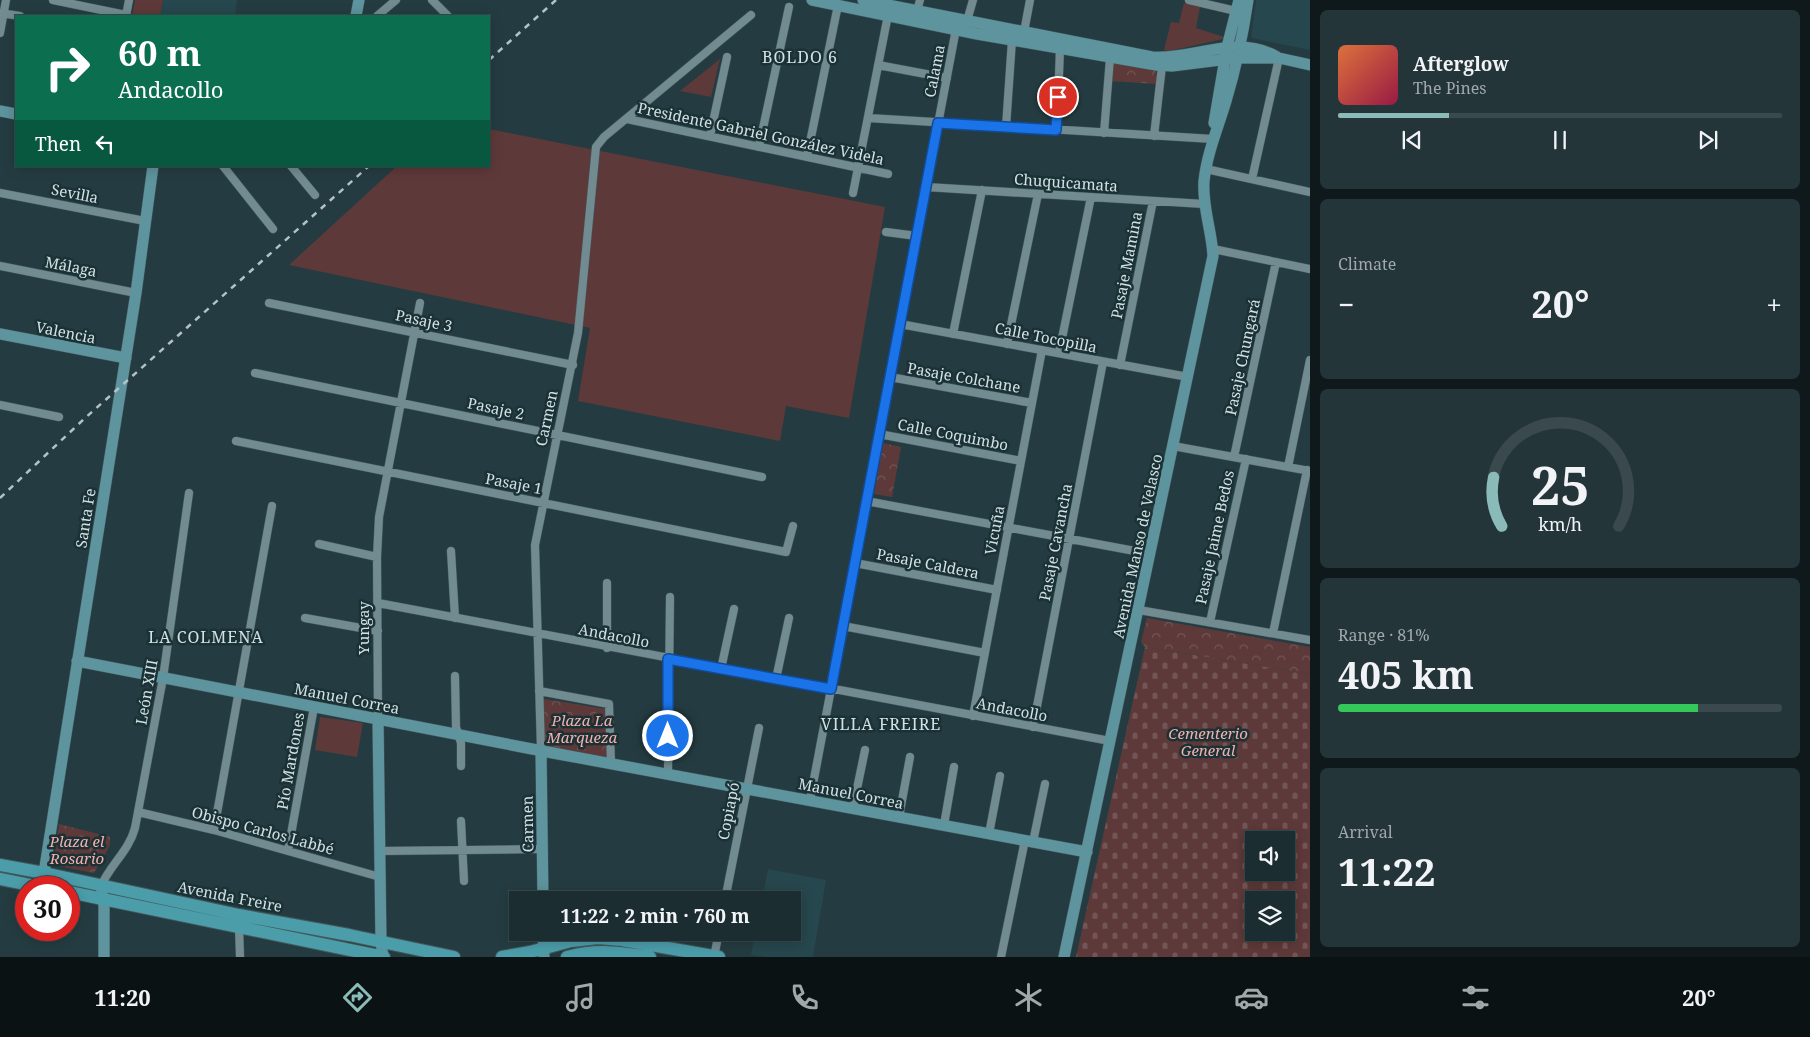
<!DOCTYPE html>
<meta charset="utf-8">
<style>
:root{--surface:#1b2d31;--page:#243539;--text:#f1f3f6;--muted:#a0a8ab;--line:#39494d;--accent:#8bbbb9}
body{margin:0;font-family:"Noto Serif",serif;background:var(--page);color:var(--text);height:100vh;display:flex;flex-direction:column;font-size:19px;white-space:nowrap}
*{box-sizing:border-box;margin:0}
p{font-size:16px;color:var(--muted)}
.icon{flex:none;width:28px;height:28px;fill:none;stroke:currentColor;stroke-width:2;stroke-linecap:round;stroke-linejoin:round}
.map{position:relative;flex:1;overflow:hidden}
.panel{display:flex;flex-direction:column;gap:10px;padding:10px;background:#0f191b;width:500px}
.panel>*{flex:none}
.top-card{position:absolute;left:15px;top:15px;width:475px;height:152px;border-radius:0px;box-shadow:0 2px 12px #0003,0 0 0 1px var(--line);background:#0b6e4f;color:#fff;overflow:hidden}
.tools{position:absolute;left:1245px;top:831px;display:grid;gap:10px}
.tools a{display:grid;place-items:center;width:50px;height:50px;border-radius:0px;background:var(--surface);box-shadow:0 2px 12px #0003,0 0 0 1px var(--line);font-size:25px}
.speed{position:absolute;left:15px;top:876px;display:flex;gap:10px;font-size:25px;font-weight:700;text-align:center}
.speed>*{display:grid;place-content:center;width:65px;height:65px;border-radius:50%;background:var(--surface);box-shadow:0 2px 12px #0003,0 0 0 1px var(--line);line-height:1}
.speed .limit{border:8px solid #d22;background:#fff;color:#111}
.pin{position:absolute;display:grid;place-items:center;width:42px;height:42px;color:#fff;margin:-21px;border:2px solid #fff;border-radius:50%;box-shadow:0 1px 5px #0007}
.me{position:absolute;width:55px;margin:-28px;rotate:0deg;stroke-linejoin:round;filter:drop-shadow(0 0 4px #0008)}
.turn{display:flex;align-items:center;gap:18px;height:105px;padding:0 20px;font-size:22px}
.turn .icon{width:65px;height:65px;stroke-width:2.5}
.turn b{display:block;font-size:35px;line-height:42px}
.then{display:flex;align-items:center;height:48px;padding:0 20px;background:#0003;gap:10px;font-size:19px}
.big{font-size:38px;font-weight:700;line-height:1.1}
.panel .card{flex:1;display:flex;flex-direction:column;justify-content:center;gap:8px;min-width:0;padding:0 18px;border-radius:8px;background:var(--page)}
.panel .dial{align-items:center;gap:0}
.dial svg{height:130px;overflow:visible;fill:none;stroke:var(--line);stroke-width:7;stroke-linecap:round;text-anchor:middle}
.dial text{fill:var(--text);stroke:none}
.song{display:flex;align-items:center;gap:15px}
.cover{width:60px;height:60px;border-radius:8px;background:linear-gradient(135deg,hsl(20 70% 55%),hsl(340 70% 35%))}
.played{height:5px;border-radius:2px;background:linear-gradient(90deg,var(--accent) 25%,var(--line) 25%)}
.keys{display:flex;justify-content:space-around;direction:ltr}
.heat{display:flex;justify-content:space-between;align-items:center;font-size:28px;direction:ltr}
.charge{height:8px;border-radius:4px;background:linear-gradient(90deg,#34c759 81%,var(--line) 0)}
.trip{position:absolute;left:509px;top:891px;width:292px;height:50px;border-radius:0px;background:var(--surface);box-shadow:0 2px 12px #0003,0 0 0 1px var(--line);font-weight:700;line-height:50px;text-align:center}
.dock{display:flex;height:80px;justify-content:space-around;align-items:center;background:#0b1214;color:var(--muted)}
.dock .icon{width:35px;height:35px}
.dock .on{color:var(--accent)}
.dock b{font-size:22px;color:var(--text)}
main{display:flex;flex:1;min-height:0}
.map>svg:first-child{display:block}
.built{fill:#26474d}
.green{fill:#5e3939}
.cemetery{fill:url(#cemetery-stones);fill-rule:evenodd}
.park{fill:url(#park-crowns)}
.lines{fill:none;stroke-linecap:round;stroke-linejoin:round}
.street-casing{stroke:#42585c;stroke-width:9}
.secondary-casing{stroke:#42585c;stroke-width:12}
.primary-casing{stroke:#42585c;stroke-width:14}
.street{stroke:#718b90;stroke-width:8}
.secondary{stroke:#5e949d;stroke-width:11}
.primary{stroke:#4b9daa;stroke-width:12}
.rail{stroke:#b2c2c5;stroke-width:2.5;stroke-dasharray:6 6;stroke-linecap:butt}
.route-casing{stroke:#114b97;stroke-width:12}
.route{stroke:#1a73e8;stroke-width:9}
.labels{text-anchor:middle;dominant-baseline:central;stroke-width:5;stroke-linejoin:round;paint-order:stroke}
.street-label{font-size:15px;fill:#d3e1e4;stroke:#1a3236}
.park-label{font-size:15px;font-style:italic;fill:#f5b0ae;stroke:#1a3236}
.neighbourhood-label{font-size:16px;letter-spacing:1px;fill:#d3e1e4;stroke:#1a3236}
</style>
<main>
<div class="map">
<svg width="1310" height="957" viewBox="0 0 1310 957">
<defs>
<pattern id="cemetery-stones" width="16" height="16" patternUnits="userSpaceOnUse" patternTransform="scale(1.25)"><rect width="16" height="16" fill="#5e3939"/><path d="M2 7V4a2 2 0 0 1 4 0v3zM10 15v-3a2 2 0 0 1 4 0v3z" fill="#745556"/></pattern>
<pattern id="park-crowns" width="20" height="18" patternUnits="userSpaceOnUse" patternTransform="scale(1.25)"><rect width="20" height="18" fill="#5e3939"/><path d="M2 6a3 3 0 1 1 6 0M12 15a3 3 0 1 1 6 0" fill="none" stroke="#745556"/></pattern>
</defs>
<rect width="100%" height="100%" fill="#243c41"/>
<path class="built" d="M163 0H237L235 16H160Z
M1256 0H1310V50L1251 38Z
M768 869 826 880 813 957H767L751 955 755 933 792 932V900H762Z"/>
<path class="green" d="M135 0H163L160 16H132Z
M1184 3 1200 7 1196 28 1227 38 1170 51 1164 50 1171 22 1179 23Z
M720 59 711 97 680 91Z
M489 129 885 207 849 418 786 406 780 441 578 401 590 328 289 265 397 166H489Z
M320 717 363 723 357 757 315 750Z"/>
<path class="cemetery" d="M1145 647 1310 674V957H1076ZM1254 840H1286V872H1254ZM1254 900H1286V932H1254Z"/>
<path class="park" d="M1112 61 1156 69V84L1111 81Z
M883 443 901 447 892 497 874 494Z
M1147 618 1310 647V674L1145 647 1141 642Z
M544 699 606 709 607 757 544 746Z
M59 824 110 837V845L94 873 53 865Z"/>
<g class="lines">
<defs>
<path id="street" d="M53 0 126 15
M432 0 448 16
M1189 0 1236 11
M917 11 920 0
M0 13 20 16
M126 16 129 0
M377 16 396 0
M1024 32 1030 0
M0 33 6 0
M878 65 947 78
M868 118 1213 139
M627 119 888 174
M1006 127 1012 40
M1057 130 1060 48
M1104 133 1110 58
M710 136 727 57
M1154 136 1162 66
M759 147 789 7
M807 157 838 5
M223 166 273 229
M291 166 315 195
M1206 169 1310 192
M1252 179 1279 58
M926 187 1204 204
M0 193 145 221
M853 193 888 15
M886 232 917 236
M1213 249 1310 269
M0 266 136 293
M269 303 573 365
M900 324 1188 377
M953 334 982 190
M1007 344 1038 194
M1059 353 1091 197
M1120 365 1153 201
M255 373 762 477
M890 377 1032 403
M0 405 59 417
M879 434 1021 461
M236 441 786 552 793 526
M1173 446 1310 471
M1234 457 1276 262
M1288 467 1310 360
M866 501 1151 554
M319 544 377 557
M451 551 455 618
M855 563 997 590
M607 583V648
M378 603 1110 741
M1139 610 1310 640
M305 618 378 631
M1210 622 1246 459
M843 626 985 653
M1273 633 1307 470
M721 669 734 609
M455 676 456 727 461 743V766
M776 679 789 618
M539 691 609 704 611 763
M973 716 1042 350
M378 719 377 557 379 517 420 303
M1033 727 1103 362
M541 750 535 545 578 333 596 147 604 137 751 15
M668 774 670 597
M810 800 956 29 967 21 973 0
M853 808 865 750
M138 812 214 830 380 877
M899 817 910 757
M461 821 464 881
M944 825 954 767
M214 830 272 506
M989 834 1000 776
M1033 842 1045 784
M288 851 314 707
M380 851 542 849
M101 886C110 865 129 851 135 828L163 678 189 493
M725 900 759 728
M239 927 240 957
M714 957 719 932
M1001 957 1025 840"/>
<path id="secondary" d="M812 0 977 34 1156 65 1172 66 1236 58H1279L1310 65
M863 0 1152 57C1194 60 1237 33 1277 57
M356 16 359 0
M0 111 16 114
M1214 123 1227 47 1239 0
M0 334 126 358
M77 661 553 753 1087 852
M378 719 381 942 383 957
M541 750 543 900
M44 873 136 293 153 166
M101 886 104 906V957
M543 932 544 957
M1064 957 1213 256C1212 231 1202 207 1204 181 1207 153 1218 128 1226 101 1236 68 1243 34 1248 0"/>
<path id="primary" d="M0 865 44 873 239 915 349 935 454 957
M0 879 45 888
M69 892 384 957
M502 957 530 952 571 941 598 938 622 940 719 957
M567 957C595 949 621 952 650 957"/>
</defs>
<use href="#street" class="street-casing"/>
<use href="#secondary" class="secondary-casing"/>
<use href="#primary" class="primary-casing"/>
<use href="#street" class="street"/>
<use href="#secondary" class="secondary"/>
<use href="#primary" class="primary"/>
<path class="rail" d="M489 60 556 0
M0 498 84 419 369 166"/>
</g>
<g class="lines">
<defs>
<path id="route" d="M668 736V659L831 689 938 123 1056 130 1058 97"/>
</defs>
<use href="#route" class="route-casing"/>
<use href="#route" class="route"/>
</g>
<g class="labels">
<g class="street-label">
<text transform="translate(934 71) rotate(-79)">Calama</text>
<text transform="translate(761 133) rotate(12)">Presidente Gabriel González Videla</text>
<text transform="translate(1066 182) rotate(4)">Chuquicamata</text>
<text transform="translate(75 193) rotate(11)">Sevilla</text>
<text transform="translate(1126 265) rotate(-79)">Pasaje Mamina</text>
<text transform="translate(71 266) rotate(11)">Málaga</text>
<text transform="translate(424 320) rotate(12)">Pasaje 3</text>
<text transform="translate(66 332) rotate(11)">Valencia</text>
<text transform="translate(1046 337) rotate(11)">Calle Tocopilla</text>
<text transform="translate(1242 357) rotate(-78)">Pasaje Chungará</text>
<text transform="translate(964 377) rotate(10)">Pasaje Colchane</text>
<text transform="translate(496 408) rotate(12)">Pasaje 2</text>
<text transform="translate(546 418) rotate(-78)">Carmen</text>
<text transform="translate(953 434) rotate(11)">Calle Coquimbo</text>
<text transform="translate(514 483) rotate(11)">Pasaje 1</text>
<text transform="translate(85 518) rotate(-81)">Santa Fe</text>
<text transform="translate(994 530) rotate(-79)">Vicuña</text>
<text transform="translate(1214 537) rotate(-78)">Pasaje Jaime Bedos</text>
<text transform="translate(1055 542) rotate(-79)">Pasaje Cavancha</text>
<text transform="translate(1137 546) rotate(-78)">Avenida Manso de Velasco</text>
<text transform="translate(928 563) rotate(11)">Pasaje Caldera</text>
<text transform="translate(363 628) rotate(-90)">Yungay</text>
<text transform="translate(614 635) rotate(11)">Andacollo</text>
<text transform="translate(146 692) rotate(-80)">León XIII</text>
<text transform="translate(347 698) rotate(11)">Manuel Correa</text>
<text transform="translate(1012 709) rotate(11)">Andacollo</text>
<text transform="translate(290 761) rotate(-80)">Pío Mardones</text>
<text transform="translate(851 793) rotate(11)">Manuel Correa</text>
<text transform="translate(728 811) rotate(-79)">Copiapó</text>
<text transform="translate(527 824) rotate(-91)">Carmen</text>
<text transform="translate(263 830) rotate(15)">Obispo Carlos Labbé</text>
<text transform="translate(230 896) rotate(11)">Avenida Freire</text>
</g>
<g class="park-label">
<text x="582" y="720">Plaza La<tspan x="582" dy="17">Marqueza</tspan></text>
<text x="1208" y="733">Cementerio<tspan x="1208" dy="17">General</tspan></text>
<text x="77" y="841">Plaza el<tspan x="77" dy="17">Rosario</tspan></text>
</g>
<g class="neighbourhood-label">
<text x="800" y="57">BOLDO 6</text>
<text x="206" y="637">LA COLMENA</text>
<text x="881" y="724">VILLA FREIRE</text>
</g>
</g>
</svg>
<div class="tools">
<a><svg class="icon" aria-label="sound" viewBox="0 0 24 24"><path d="M4 9h4l5-4v14l-5-4H4zM17 9q2 3 0 6"/></svg></a>
<a><svg class="icon" aria-label="layers" viewBox="0 0 24 24"><path d="M12 4l9 5-9 5-9-5zM3 14l9 5 9-5"/></svg></a>
</div>
<div class="speed"><div class="limit">30</div></div>
<div class="pin" style="left:1058px;top:97px;background:#d93025"><svg class="icon" aria-label="arrive" viewBox="0 0 24 24"><path d="M6 21V4h12l-3 4 3 4H6"/></svg></div>
<svg class="me" style="left:668px;top:736px" viewBox="-20 -20 40 40"><circle r="17" fill="#1a73e8" stroke="#fff" stroke-width="3"/><path d="M0-11L8 9 0 5-8 9z" fill="#fff"/></svg>
<div class="trip">11:22 · 2 min · 760 m</div>
<div class="top-card">
<div class="turn"><svg class="icon" aria-label="right" viewBox="0 0 24 24"><path d="M7 20v-9h11M14 6l5 5-5 5"/></svg><div><b>60 m</b>Andacollo</div></div>
<div class="then">Then<svg class="icon" aria-label="left" viewBox="0 0 24 24"><path d="M17 20v-9H6M10 6l-5 5 5 5"/></svg></div>
</div>
</div>
<section class="panel">
<div class="card">
<div class="song"><i class="cover"></i><div><b>Afterglow</b><p>The Pines</p></div></div>
<div class="played"></div>
<div class="keys"><svg class="icon" aria-label="previous" viewBox="0 0 24 24"><path d="M18 5L8 12l10 7zM5 5v14"/></svg><svg class="icon" aria-label="pause" viewBox="0 0 24 24"><path d="M8 5v14M16 5v14"/></svg><svg class="icon" aria-label="next" viewBox="0 0 24 24"><path d="M6 5l10 7-10 7zM19 5v14"/></svg></div>
</div>
<div class="card"><p>Climate</p>
<div class="heat"><a>−</a><b class="big">20°</b><a>+</a></div>
</div>
<div class="card dial"><svg viewBox="0 0 100 80">
<path d="M14 69A42 42 0 1 1 86 69"/>
<path d="M14 69A42 42 0 0 1 9 39" stroke="#8bbbb9"/>
<text x="50" y="56" font-size="32" font-weight="700">25</text>
<text x="50" y="72" font-size="11">km/h</text>
</svg></div>
<div class="card"><p>Range · 81%</p><b class="big">405 km</b><div class="charge"></div></div>
<div class="card"><p>Arrival</p><b class="big">11:22</b></div>
</section>
</main>
<nav class="dock">
<b>11:20</b>
<svg class="icon on" aria-label="directions" viewBox="0 0 24 24"><path d="M12 3l9 9-9 9-9-9zM9 14v-3h6M13 9l2 2-2 2"/></svg>
<svg class="icon" aria-label="music" viewBox="0 0 24 24"><path d="M9 18V5l10-2v13"/><circle cx="6" cy="18" r="3"/><circle cx="16" cy="16" r="3"/></svg>
<svg class="icon" aria-label="phone" viewBox="0 0 24 24"><path d="M5 4h4l2 5-3 2q2 4 5 5l2-3 5 2v4C11 20 4 13 5 4z"/></svg>
<svg class="icon" aria-label="climate" viewBox="0 0 24 24"><path d="M12 3v18M4 7l16 10M4 17L20 7"/></svg>
<svg class="icon" aria-label="car" viewBox="0 0 24 24"><path d="M5 17H2v-5l4-1 3-4h7l3 4 3 1v5h-3M9 17h6M6 11h13"/><circle cx="7" cy="17" r="2"/><circle cx="17" cy="17" r="2"/></svg>
<svg class="icon" aria-label="filters" viewBox="0 0 24 24"><path d="M4 7h16M4 17h16"/><circle cx="9" cy="7" r="2"/><circle cx="15" cy="17" r="2"/></svg>
<b>20°</b>
</nav>
